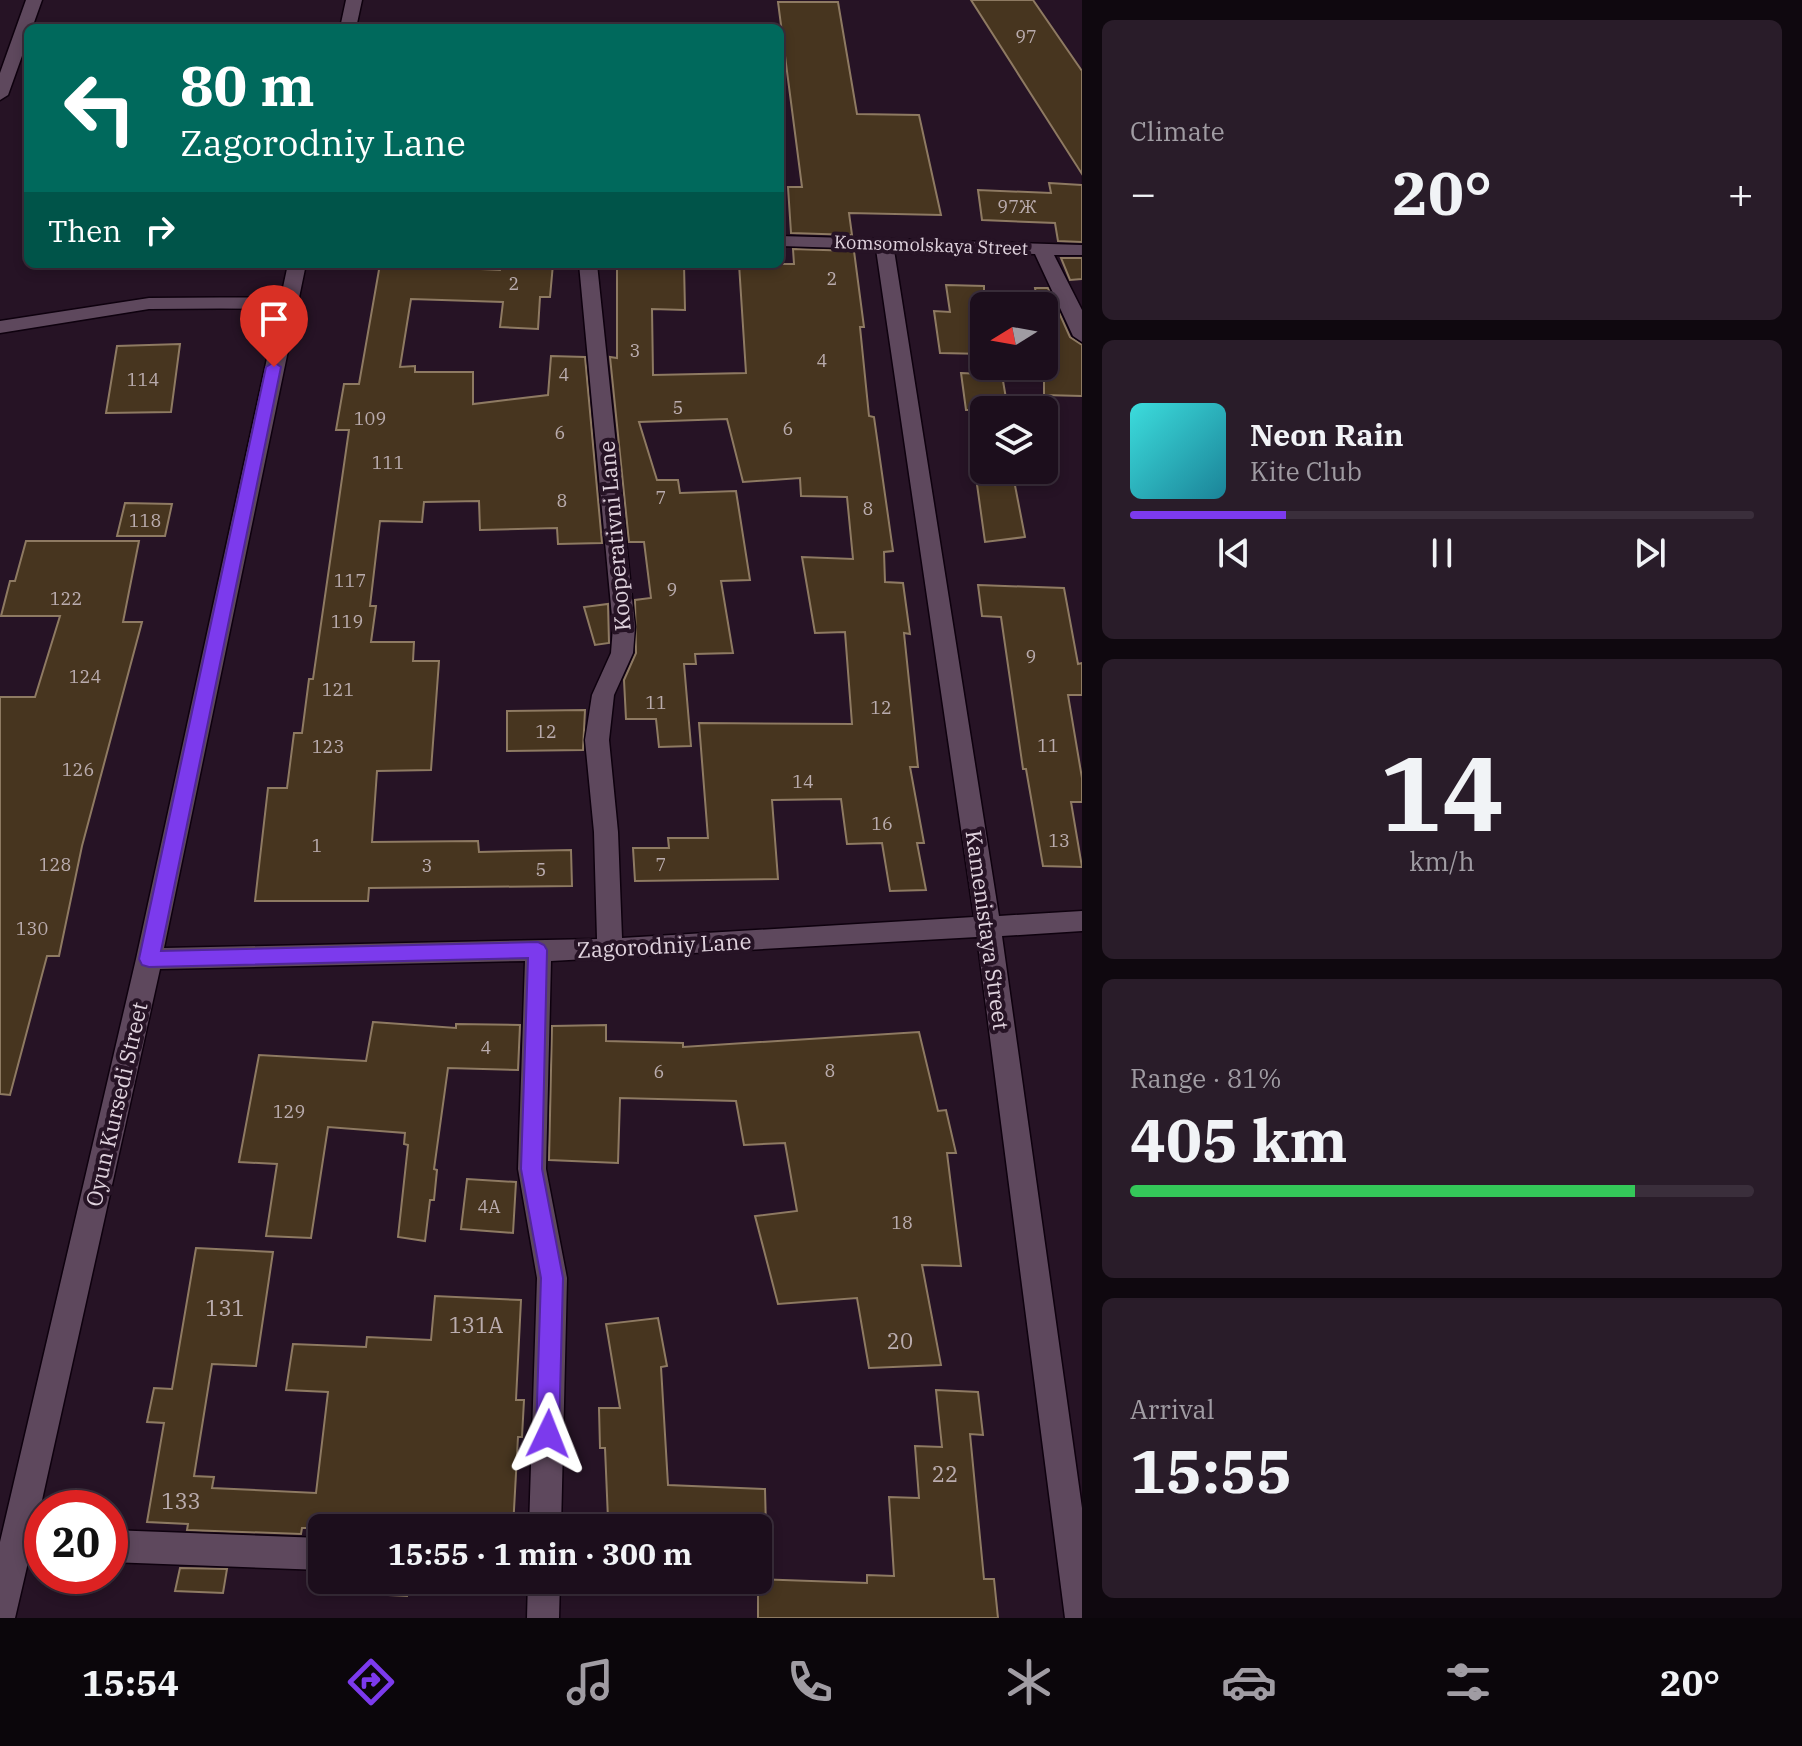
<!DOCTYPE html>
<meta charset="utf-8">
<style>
:root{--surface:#1c0e1c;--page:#291c29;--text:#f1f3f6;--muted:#a09ca3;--line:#3a2e3b;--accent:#7c3aed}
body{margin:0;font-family:"IBM Plex Serif",serif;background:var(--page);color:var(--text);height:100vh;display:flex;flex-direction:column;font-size:30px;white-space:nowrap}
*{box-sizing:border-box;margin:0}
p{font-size:26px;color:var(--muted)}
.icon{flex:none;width:44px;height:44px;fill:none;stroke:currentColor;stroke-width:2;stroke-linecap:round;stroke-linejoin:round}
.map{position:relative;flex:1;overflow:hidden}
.sheet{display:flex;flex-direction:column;gap:20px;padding:20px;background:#0f080f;width:720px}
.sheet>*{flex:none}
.top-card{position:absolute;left:24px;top:24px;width:760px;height:244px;border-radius:12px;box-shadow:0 4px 12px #0003,0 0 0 2px var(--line);background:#00695c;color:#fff;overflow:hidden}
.needle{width:52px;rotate:259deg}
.fabs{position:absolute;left:970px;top:292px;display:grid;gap:16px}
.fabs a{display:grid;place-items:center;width:88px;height:88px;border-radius:12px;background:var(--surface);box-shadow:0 4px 12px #0003,0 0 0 2px var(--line);font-size:40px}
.speed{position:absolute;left:24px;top:1490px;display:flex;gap:16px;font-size:40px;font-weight:700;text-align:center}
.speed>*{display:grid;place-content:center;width:104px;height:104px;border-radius:50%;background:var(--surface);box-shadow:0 4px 12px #0003,0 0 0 2px var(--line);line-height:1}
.speed .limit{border:12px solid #d22;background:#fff;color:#111}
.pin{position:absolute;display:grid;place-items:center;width:68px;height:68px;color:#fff;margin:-82px -34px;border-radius:50% 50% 50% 0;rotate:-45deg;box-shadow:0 0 8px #0007}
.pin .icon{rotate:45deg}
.me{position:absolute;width:88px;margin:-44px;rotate:2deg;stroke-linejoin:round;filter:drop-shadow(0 0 6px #0008)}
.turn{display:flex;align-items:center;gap:28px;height:168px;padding:0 24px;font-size:36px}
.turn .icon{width:104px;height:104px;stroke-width:2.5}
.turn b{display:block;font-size:56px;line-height:68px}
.then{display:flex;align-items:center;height:76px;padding:0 24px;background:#0003;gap:16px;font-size:30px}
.big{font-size:60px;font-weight:700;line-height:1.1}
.sheet .card{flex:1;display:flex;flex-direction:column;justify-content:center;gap:12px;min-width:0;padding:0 28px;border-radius:12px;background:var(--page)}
.sheet .dial{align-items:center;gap:0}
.dial b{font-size:104px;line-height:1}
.song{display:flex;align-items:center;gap:24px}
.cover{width:96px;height:96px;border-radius:12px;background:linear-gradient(135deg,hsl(180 70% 55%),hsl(190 70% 35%))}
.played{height:8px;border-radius:4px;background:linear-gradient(90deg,var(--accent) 25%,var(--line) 25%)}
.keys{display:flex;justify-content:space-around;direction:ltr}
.heat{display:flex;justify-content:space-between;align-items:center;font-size:44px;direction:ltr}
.charge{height:12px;border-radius:6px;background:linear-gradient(90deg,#34c759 81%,var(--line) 0)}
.trip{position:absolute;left:308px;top:1514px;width:464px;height:80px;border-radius:12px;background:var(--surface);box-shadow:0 4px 12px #0003,0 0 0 2px var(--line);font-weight:700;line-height:80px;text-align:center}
.tab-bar{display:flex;height:128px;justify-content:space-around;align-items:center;background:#0b060b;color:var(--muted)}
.tab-bar .icon{width:56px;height:56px}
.tab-bar .selected{color:var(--accent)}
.tab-bar b{font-size:36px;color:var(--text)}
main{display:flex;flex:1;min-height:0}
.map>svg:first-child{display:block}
.building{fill:#47351f;stroke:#8e7a62;stroke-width:2}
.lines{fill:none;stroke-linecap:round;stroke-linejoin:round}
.minor-casing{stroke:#0e010e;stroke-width:3}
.minor{fill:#5e485d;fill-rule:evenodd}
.route{fill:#7c3aed;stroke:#51269a;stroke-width:2}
.labels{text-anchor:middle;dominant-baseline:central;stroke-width:8;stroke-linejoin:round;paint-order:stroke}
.number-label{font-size:18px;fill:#baacae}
.far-street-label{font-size:18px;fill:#e0d3de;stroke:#261325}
.street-label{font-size:22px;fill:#e0d3de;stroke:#261325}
.near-number-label{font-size:22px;fill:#baacae}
</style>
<main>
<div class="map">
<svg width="1082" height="1618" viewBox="0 0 1082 1618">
<rect width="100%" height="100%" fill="#261325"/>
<path class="building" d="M971 0H1033L1082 71V174Z
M778 2H838L857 114 919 115 941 215 849 213 852 235 791 233 788 187H802Z
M1049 183 1082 185V242L1058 241 1055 223 982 220 978 190 1051 193Z
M793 249 854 251 864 327H860L869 416 874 417 893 551 884 552 885 582 903 583 910 634 904 633 918 767H910L924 843H917L926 890 890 891 882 843 847 844 841 799 772 800 778 879 635 881 633 848H669L668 838H708L699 723 852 724 845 632 815 633 802 557 853 559 847 497 801 496 800 478 743 482 727 419 639 422 657 480H678L680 493 736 491 750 580 721 581 733 653 695 654 696 664H684L691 746 659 747 656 719H626L624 680 636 653 635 600 651 598 644 542H629L610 357 617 358V264H684L685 310 652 309 653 375 746 373 739 264H794Z
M1061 258H1082V279L1070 280Z
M380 264 500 270 501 264H553L550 297H540L538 329 500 327 503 302 411 299 400 367 415 366V372H473V404L548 395 551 356 585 357 602 543 558 544 557 528 480 530 479 501 424 502 422 522 380 521 370 606H376L371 642H414L413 661H439L431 770 377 771 372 842 478 841 479 852 571 850 572 886 369 888 368 901H255L268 788H287L294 733H302L309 679H313L349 430H336L344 384H359Z
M946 285 984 286V354L940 353 934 311 950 312Z
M1035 288H1048L1070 337 1082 345V396L1044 395V306H1038Z
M180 344 171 412 106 413 117 346Z
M961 373 1002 375 1008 410H966Z
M975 470H1012L1025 537 985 542Z
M125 503 172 504 165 536H117Z
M26 541H139L123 622H142L82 846 59 956H47L10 1095 0 1094V697H35L60 616H1L10 581H15Z
M978 585 1064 588 1078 664 1082 663V695H1068L1082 778V802H1071L1082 867 1043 866 1026 769H1023L1001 617 982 616Z
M608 604 609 643 595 645 584 607Z
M585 710 583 750 507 751V711Z
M373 1022 456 1028V1024L520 1025 518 1070 448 1068 434 1169 437 1170 434 1200H430L425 1241 398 1237 408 1145 404 1144 405 1133 328 1127 311 1238 266 1236 277 1164 239 1162 259 1055 366 1061Z
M606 1025V1041L683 1043V1047L919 1032 938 1111 946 1110 956 1153H947L961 1266 922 1265 941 1365 869 1368 857 1298 778 1304 755 1216 797 1211 785 1143 744 1145 736 1101 620 1098 618 1163 549 1160 552 1026Z
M467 1179 516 1182 513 1233 461 1229Z
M196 1248 273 1252 256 1366 212 1364 194 1476 214 1477 212 1488 316 1493 328 1392 286 1390 293 1344 366 1347 367 1337 431 1340 435 1296 521 1300 516 1400H524L522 1437H518L513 1528H302L301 1534 187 1530 188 1524 147 1522 164 1423 147 1422 154 1388 172 1389Z
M658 1318 667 1366 661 1367 668 1485 765 1489 766 1528H702V1518L608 1519 605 1448H600L599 1408H620L606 1324Z
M936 1390 978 1392 983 1435 970 1434 984 1579H994L998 1618H758V1579L867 1583V1575L894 1576 889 1497 919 1498 915 1446 942 1447Z
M180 1568 227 1569 223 1593 175 1591Z
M370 1580H408L407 1596 369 1594Z"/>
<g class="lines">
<defs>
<path id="minor" d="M26 0H42L32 28H28V39L8 95 0 100V73Z
M346 0H362L356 28H340Z
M780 236 1082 245V255H1054L1082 310V342L1073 336 1035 254 894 250 999 916 1082 911V931L1002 936 1082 1508V1618H1065L977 937 551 961 546 1169 567 1278 561 1528H529L537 1278 518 1169 525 961 160 969 36 1527H42V1559L29 1558 15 1618H0V1542L136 959 278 308 149 309 0 333V321L149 298 281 297 288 264H306L164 948 597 939 594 832 585 740 592 695 611 653 613 627 579 264H597L635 627 633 653 614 695 609 740 618 832 622 938 974 917 876 249 780 246Z
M110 1530 322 1538V1570L110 1562Z
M528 1580H560L559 1618H527Z"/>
</defs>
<use href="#minor" class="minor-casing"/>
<use href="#minor" class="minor"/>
</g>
<path class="route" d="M274 362 281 367 161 951 538 942 544 945 547 950 542 1169 563 1278 559 1434 556 1442 548 1446 539 1442 536 1434 541 1278 521 1169 528 958 149 967 142 965 139 959 266 367Z"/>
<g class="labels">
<g class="number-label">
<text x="1026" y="36">97</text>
<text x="1017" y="206">97Ж</text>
<text x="832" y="278">2</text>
<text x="514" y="283">2</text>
<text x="635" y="350">3</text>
<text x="822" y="360">4</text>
<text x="564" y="374">4</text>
<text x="143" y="379">114</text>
<text x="678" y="407">5</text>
<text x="370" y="418">109</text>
<text x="788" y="428">6</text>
<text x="560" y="432">6</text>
<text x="388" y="462">111</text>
<text x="661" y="497">7</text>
<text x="562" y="500">8</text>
<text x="868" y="508">8</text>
<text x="145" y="520">118</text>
<text x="350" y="580">117</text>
<text x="672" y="589">9</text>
<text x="66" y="598">122</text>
<text x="347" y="621">119</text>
<text x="1031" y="656">9</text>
<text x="85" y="676">124</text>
<text x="338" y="689">121</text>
<text x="656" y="702">11</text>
<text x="881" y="707">12</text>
<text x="546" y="731">12</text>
<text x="1048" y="745">11</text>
<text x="328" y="746">123</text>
<text x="78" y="769">126</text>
<text x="803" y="781">14</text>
<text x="882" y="823">16</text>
<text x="1059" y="840">13</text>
<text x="317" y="845">1</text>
<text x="55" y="864">128</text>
<text x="661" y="864">7</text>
<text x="427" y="865">3</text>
<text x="541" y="869">5</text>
<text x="32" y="928">130</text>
<text x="486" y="1047">4</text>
<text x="830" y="1070">8</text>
<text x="659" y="1071">6</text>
<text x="289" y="1111">129</text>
<text x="489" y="1206">4А</text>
<text x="902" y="1222">18</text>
</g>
<g class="far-street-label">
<text transform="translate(931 245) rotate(2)">Komsomolskaya Street</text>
</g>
<g class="street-label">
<text transform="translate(614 536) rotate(-95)">Kooperativni Lane</text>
<text transform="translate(988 930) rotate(82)">Kamenistaya Street</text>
<text transform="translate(664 945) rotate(-3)">Zagorodniy Lane</text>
<text transform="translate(116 1104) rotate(-77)">Oyun Kursedi Street</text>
</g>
<g class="near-number-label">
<text x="225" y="1307">131</text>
<text x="476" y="1324">131А</text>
<text x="900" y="1340">20</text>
<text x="945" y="1473">22</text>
<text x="181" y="1500">133</text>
</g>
</g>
</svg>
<div class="fabs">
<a><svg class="needle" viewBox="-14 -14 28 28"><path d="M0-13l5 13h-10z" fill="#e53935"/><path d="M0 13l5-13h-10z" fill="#a09ca3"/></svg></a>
<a><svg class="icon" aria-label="layers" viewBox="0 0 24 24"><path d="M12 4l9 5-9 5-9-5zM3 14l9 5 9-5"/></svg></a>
</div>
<div class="speed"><div class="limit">20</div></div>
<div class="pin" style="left:274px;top:367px;background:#d93025"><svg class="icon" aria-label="arrive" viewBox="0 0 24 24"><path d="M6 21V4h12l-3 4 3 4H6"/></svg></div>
<svg class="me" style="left:548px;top:1434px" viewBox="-20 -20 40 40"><path d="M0-17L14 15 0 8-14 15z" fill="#7c3aed" stroke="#fff" stroke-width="4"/></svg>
<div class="trip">15:55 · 1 min · 300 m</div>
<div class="top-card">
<div class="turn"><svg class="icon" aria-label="left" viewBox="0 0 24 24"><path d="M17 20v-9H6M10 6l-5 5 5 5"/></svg><div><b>80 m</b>Zagorodniy Lane</div></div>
<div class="then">Then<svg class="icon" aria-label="right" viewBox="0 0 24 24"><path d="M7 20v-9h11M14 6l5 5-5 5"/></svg></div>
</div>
</div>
<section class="sheet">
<div class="card"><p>Climate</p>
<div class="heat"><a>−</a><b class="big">20°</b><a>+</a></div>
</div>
<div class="card">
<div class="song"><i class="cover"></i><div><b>Neon Rain</b><p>Kite Club</p></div></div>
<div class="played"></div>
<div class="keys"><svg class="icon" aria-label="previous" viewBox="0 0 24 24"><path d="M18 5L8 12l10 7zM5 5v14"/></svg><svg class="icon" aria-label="pause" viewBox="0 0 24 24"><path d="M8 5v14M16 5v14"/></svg><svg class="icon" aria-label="next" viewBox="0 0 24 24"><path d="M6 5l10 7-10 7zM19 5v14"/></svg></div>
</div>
<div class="card dial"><b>14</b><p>km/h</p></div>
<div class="card"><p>Range · 81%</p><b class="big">405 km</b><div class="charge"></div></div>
<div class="card"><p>Arrival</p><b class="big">15:55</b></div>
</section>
</main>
<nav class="tab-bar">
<b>15:54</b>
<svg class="icon selected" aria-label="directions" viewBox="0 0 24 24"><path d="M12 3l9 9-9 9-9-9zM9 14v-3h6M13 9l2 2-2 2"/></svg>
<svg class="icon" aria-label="music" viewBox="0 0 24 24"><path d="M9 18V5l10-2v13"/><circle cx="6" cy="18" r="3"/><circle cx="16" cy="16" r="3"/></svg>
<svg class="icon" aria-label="phone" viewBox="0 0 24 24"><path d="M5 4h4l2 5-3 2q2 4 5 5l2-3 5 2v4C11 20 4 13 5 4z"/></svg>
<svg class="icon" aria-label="climate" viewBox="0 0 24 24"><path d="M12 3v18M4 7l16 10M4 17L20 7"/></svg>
<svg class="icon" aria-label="car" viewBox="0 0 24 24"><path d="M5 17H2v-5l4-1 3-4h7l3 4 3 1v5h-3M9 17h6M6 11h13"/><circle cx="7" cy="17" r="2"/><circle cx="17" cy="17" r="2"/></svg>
<svg class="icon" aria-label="filters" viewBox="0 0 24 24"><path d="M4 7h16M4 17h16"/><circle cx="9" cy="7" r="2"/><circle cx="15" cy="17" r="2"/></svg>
<b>20°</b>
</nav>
